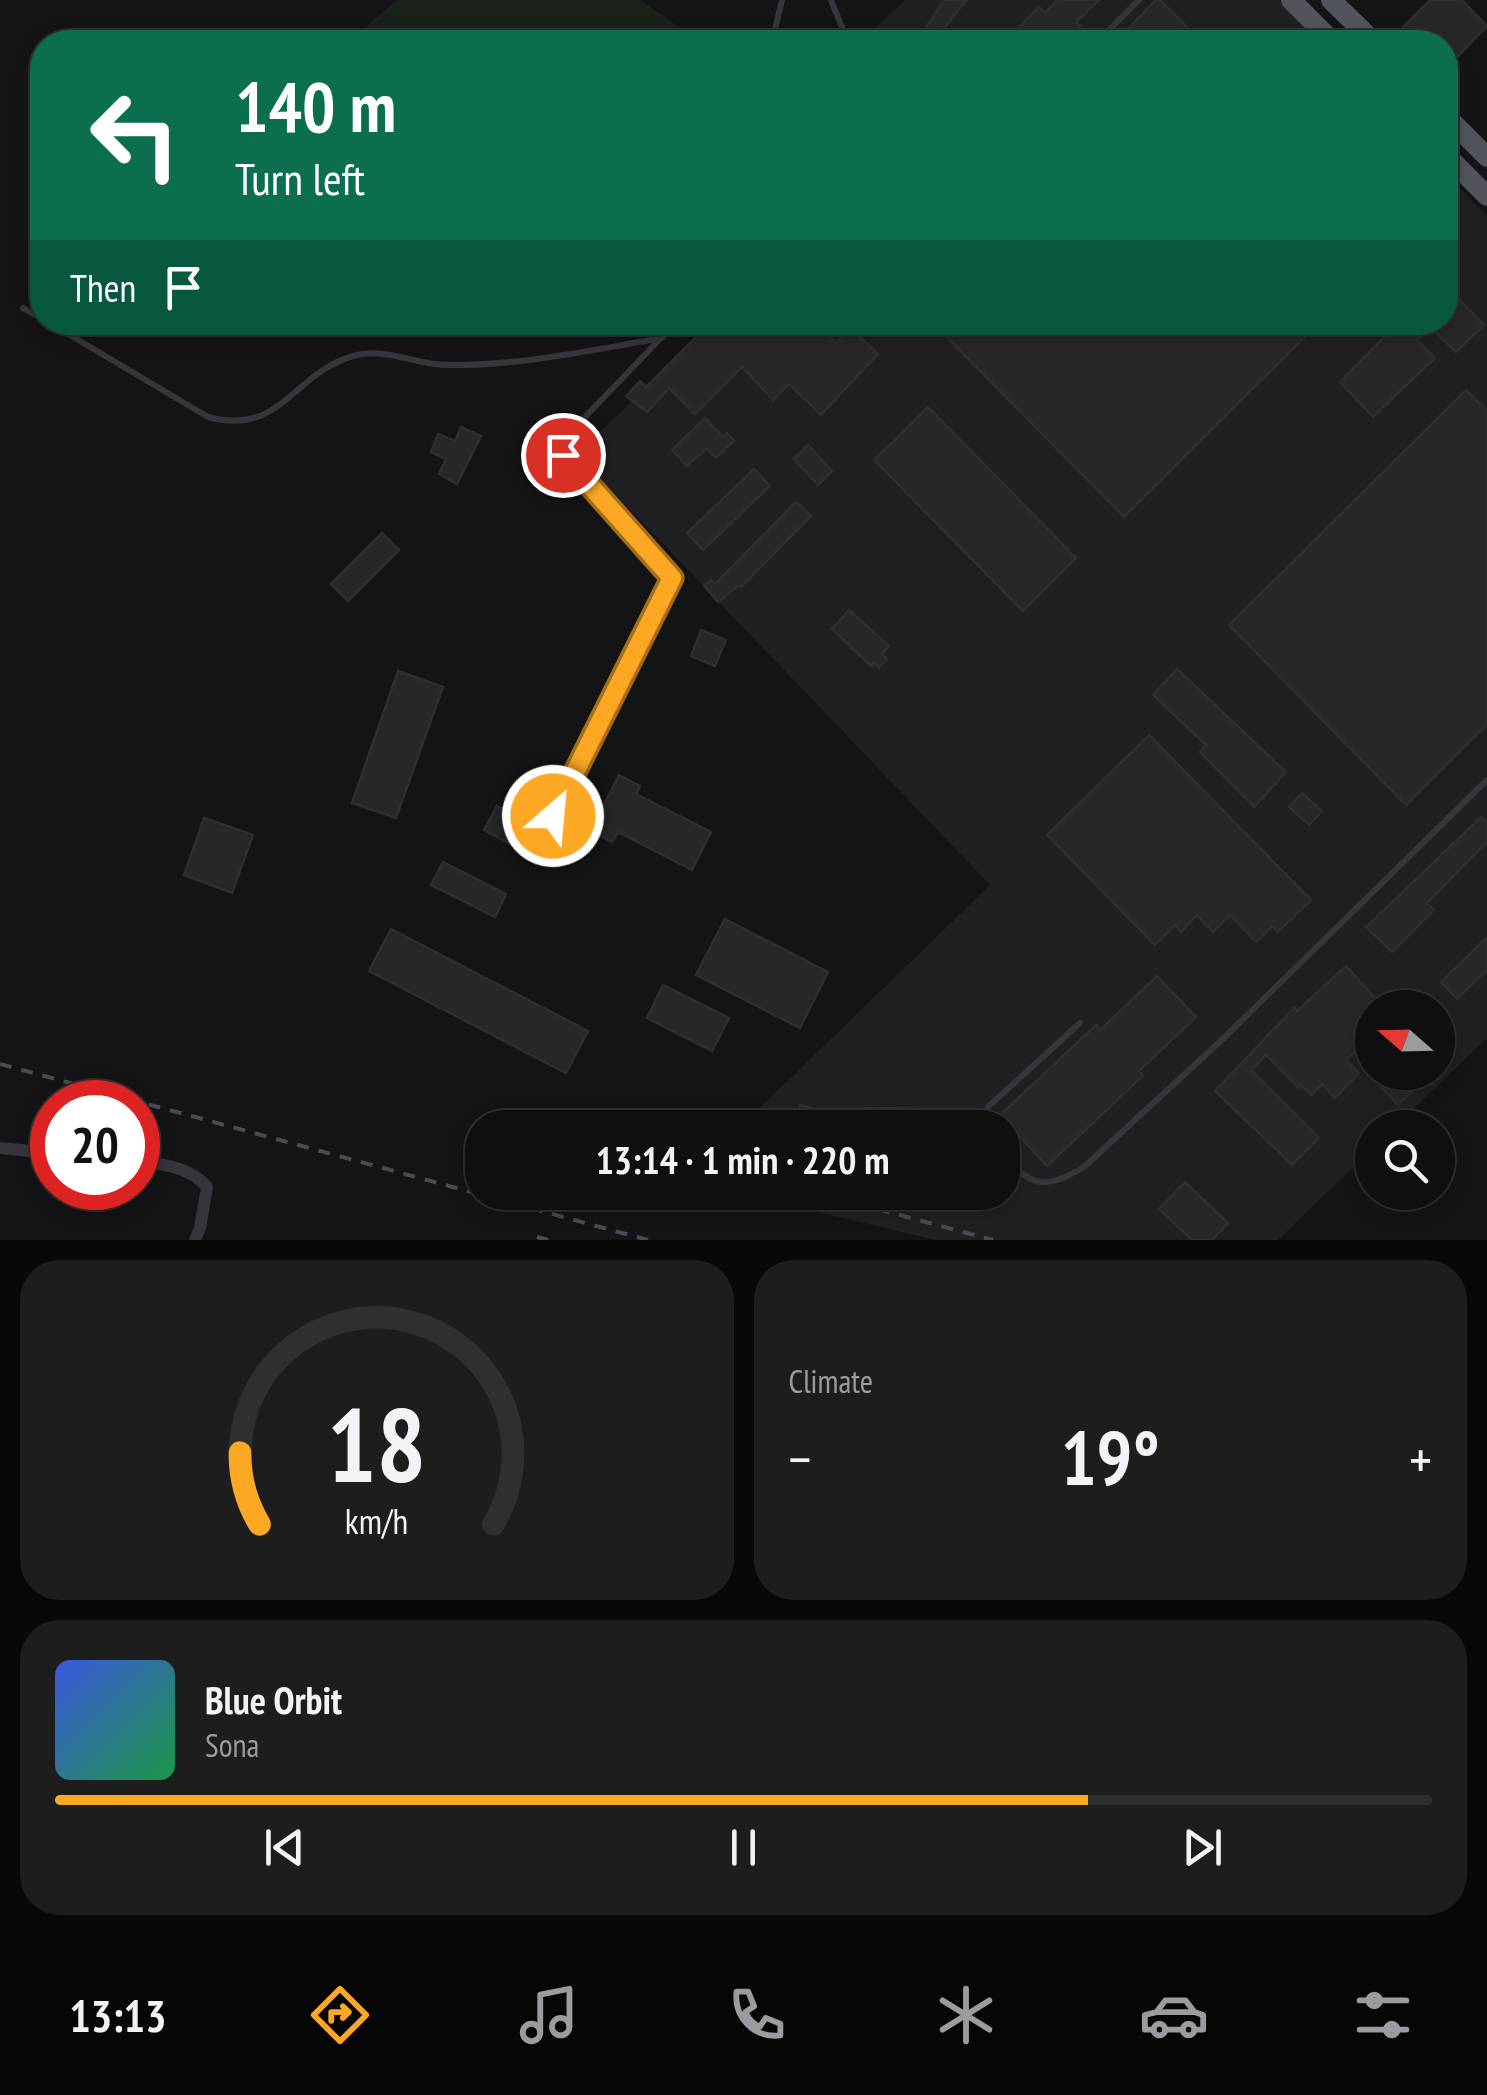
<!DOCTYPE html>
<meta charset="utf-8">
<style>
:root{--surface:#0f0f10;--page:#1d1d1e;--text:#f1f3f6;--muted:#9b9c9f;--line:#2f2f30;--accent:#fda825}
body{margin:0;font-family:"PT Sans Narrow",sans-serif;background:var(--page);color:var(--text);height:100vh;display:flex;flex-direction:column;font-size:38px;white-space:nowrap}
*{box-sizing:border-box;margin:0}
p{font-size:32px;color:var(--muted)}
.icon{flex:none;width:55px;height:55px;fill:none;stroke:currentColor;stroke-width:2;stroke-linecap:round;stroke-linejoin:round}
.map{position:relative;height:1240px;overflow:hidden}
.details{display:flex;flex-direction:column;gap:20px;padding:20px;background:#080809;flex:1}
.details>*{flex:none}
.guide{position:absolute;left:30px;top:30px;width:1428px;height:305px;border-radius:40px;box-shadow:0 5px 15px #0003,0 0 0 2px var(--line);background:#0b6e4f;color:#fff;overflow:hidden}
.needle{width:65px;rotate:290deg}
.controls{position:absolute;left:1355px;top:990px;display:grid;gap:20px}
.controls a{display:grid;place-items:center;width:100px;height:100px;border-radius:50%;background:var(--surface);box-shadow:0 5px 15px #0003,0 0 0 2px var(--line);font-size:50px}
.speed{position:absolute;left:30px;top:1080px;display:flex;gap:20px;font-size:50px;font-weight:700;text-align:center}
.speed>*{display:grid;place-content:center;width:130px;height:130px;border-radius:50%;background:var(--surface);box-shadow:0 5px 15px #0003,0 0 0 2px var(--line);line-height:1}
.speed .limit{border:15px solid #d22;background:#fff;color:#111}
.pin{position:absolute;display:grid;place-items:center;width:85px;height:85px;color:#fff;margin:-42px;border:5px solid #fff;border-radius:50%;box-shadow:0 2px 10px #0007}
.me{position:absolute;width:110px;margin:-55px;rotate:27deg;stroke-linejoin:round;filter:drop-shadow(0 0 8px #0008)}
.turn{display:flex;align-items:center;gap:35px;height:210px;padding:0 40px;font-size:45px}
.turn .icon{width:130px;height:130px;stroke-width:2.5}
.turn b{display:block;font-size:70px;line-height:85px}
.then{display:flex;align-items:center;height:95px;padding:0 40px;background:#0003;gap:20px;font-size:38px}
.big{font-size:75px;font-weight:700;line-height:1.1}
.details .tile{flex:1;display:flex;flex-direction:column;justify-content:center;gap:15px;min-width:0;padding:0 35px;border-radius:40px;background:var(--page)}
.details .dial{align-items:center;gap:0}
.dial svg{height:260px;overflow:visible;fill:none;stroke:var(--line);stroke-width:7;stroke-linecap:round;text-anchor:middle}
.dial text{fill:var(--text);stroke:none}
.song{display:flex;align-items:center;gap:30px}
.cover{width:120px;height:120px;border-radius:15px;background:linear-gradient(135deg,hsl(230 70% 55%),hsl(140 70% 35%))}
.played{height:10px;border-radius:5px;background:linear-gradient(90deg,var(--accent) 75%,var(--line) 75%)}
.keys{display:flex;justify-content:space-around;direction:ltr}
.heat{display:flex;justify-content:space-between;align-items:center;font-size:55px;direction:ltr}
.details .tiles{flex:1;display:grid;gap:20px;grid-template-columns:1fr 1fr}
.tile:last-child{grid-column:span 2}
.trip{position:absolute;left:465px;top:1110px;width:555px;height:100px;border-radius:40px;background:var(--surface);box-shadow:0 5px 15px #0003,0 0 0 2px var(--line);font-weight:700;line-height:100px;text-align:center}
.menu{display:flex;height:160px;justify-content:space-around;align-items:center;background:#060606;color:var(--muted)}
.menu .icon{width:70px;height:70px}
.menu .active{color:var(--accent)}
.menu b{font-size:45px;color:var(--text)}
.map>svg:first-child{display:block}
.built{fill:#202023;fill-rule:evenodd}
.green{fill:#1a211b}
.building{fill:#27272a;stroke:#2e2e32;stroke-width:2.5}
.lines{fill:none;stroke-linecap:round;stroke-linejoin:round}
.lane{stroke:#35363c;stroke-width:6}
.street{stroke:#35363c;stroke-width:12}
.primary{stroke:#51545b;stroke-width:20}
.rail{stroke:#484b51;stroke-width:4;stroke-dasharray:12 10;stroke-linecap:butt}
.route-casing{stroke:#a46d18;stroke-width:25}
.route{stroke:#fda825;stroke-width:18}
</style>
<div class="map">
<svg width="1487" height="1240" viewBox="0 0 1487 1240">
<rect width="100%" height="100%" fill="#141416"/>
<path class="built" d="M905 0H1280L1321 42H889L875 28Z
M1445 172 1487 216V1038L1395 1127 1372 1128V1149L1278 1240H935L739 1193 1002 1192V1128L740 1127 990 885 577 454 713 323 1445 322ZM1372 1008H1438V1072H1372Z"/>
<path class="green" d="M397 0H640L701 42H348Z"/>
<path class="building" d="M944 0H966L943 30 954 42H935L921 35Z
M1058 0H1099L1076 22 1080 26 1062 42H1031L1017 29 1039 7 1045 13Z
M1156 0H1160L1202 42H1143L1129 28Z
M1430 0H1462L1487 26 1445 70V42H1418L1403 27Z
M1445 285 1484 325 1456 352 1430 327 1417 340 1435 358 1373 417 1340 382 1399 322H1445Z
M711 322H816L836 343 850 328 878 354 821 415 789 384 773 400 742 367 695 414 669 388 647 412 626 396 640 381 646 387Z
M932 322H1320L1124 517Z
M1466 390 1487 411V724L1406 805 1229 625Z
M928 407 1076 558 1023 611 874 460Z
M705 418 723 437 727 433 734 441 716 458 707 448 687 466 672 450Z
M461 427 481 436 457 484 439 474 446 459 431 452 438 434 455 441Z
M808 445 832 471 818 485 794 459Z
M754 469 770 486 703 550 687 533Z
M796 502 811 516 741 587 739 585 718 602 704 586 711 580 715 584Z
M382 533 399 550 348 601 331 584Z
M849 610 889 646 882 654 887 659 879 667 874 663 871 666 832 629Z
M701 630 726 640 715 666 691 656Z
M1177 669 1286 772 1254 807 1200 752 1206 745 1153 695Z
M398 671 443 687 396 818 352 803Z
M1149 735 1311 900 1278 932 1272 926 1256 942 1230 915 1213 932 1197 915 1181 932 1175 925 1155 945 1047 835Z
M619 775 640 786 636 794 711 832 692 870 618 832 612 842 591 831Z
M1302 793 1322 811 1309 825 1289 807Z
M497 806 546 833 533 856 484 830Z
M1481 817 1487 823V842L1427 903 1434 910 1392 952 1366 927Z
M204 818 253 835 232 893 184 875Z
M443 862 506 894 495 917 431 885Z
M725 919 828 972 800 1028 696 975Z
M391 929 588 1031 566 1073 369 971Z
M1487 937V970L1457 999 1441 982Z
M1346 966 1384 1008H1372V1035L1346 1060 1359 1073 1335 1098 1322 1084 1311 1095 1300 1084 1298 1087 1266 1055 1251 1070 1319 1138 1292 1165 1215 1091 1294 1008 1297 1011Z
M1157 976 1196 1017 1139 1071 1143 1076 1047 1166 1000 1115 1096 1025 1100 1030Z
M663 985 729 1018 712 1051 647 1018Z
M1394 1072H1432L1398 1105 1380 1086Z
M800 1105 869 1124 868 1128H793Z
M1185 1182 1228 1223 1212 1240H1192L1159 1209Z"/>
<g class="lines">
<path class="lane" d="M831 0 848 42
M772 42 782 0
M1097 42 1139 0
M23 308 42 319
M48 322 208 417C283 437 294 370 357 355 388 348 416 365 448 365 520 366 591 350 662 338L678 322
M553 816 672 577 563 455 561 442 661 338
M866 1110C894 1111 965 1106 983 1128
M978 1122 989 1106 1080 1023
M1002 1153C1031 1188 1045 1190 1084 1167L1226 1036 1487 780"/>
<path class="street" d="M0 1148 52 1153
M138 1161C162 1164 191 1167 207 1187L200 1228 195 1240"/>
<path class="primary" d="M1291 0 1333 42
M1331 0 1374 42
M1445 115 1487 157
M1445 154 1487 196"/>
<path class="rail" d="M0 1064 648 1240
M814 1192 993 1240
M537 1237 548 1240"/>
</g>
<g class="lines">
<defs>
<path id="route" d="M553 816 672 578 563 455"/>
</defs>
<use href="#route" class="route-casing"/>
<use href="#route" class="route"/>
</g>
</svg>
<div class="controls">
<a><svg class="needle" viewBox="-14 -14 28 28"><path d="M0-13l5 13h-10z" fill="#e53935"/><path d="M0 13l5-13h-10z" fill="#9b9c9f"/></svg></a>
<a><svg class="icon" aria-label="search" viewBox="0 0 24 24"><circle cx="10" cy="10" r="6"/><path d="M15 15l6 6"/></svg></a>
</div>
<div class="speed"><div class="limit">20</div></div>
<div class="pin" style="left:563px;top:455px;background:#d93025"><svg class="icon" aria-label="arrive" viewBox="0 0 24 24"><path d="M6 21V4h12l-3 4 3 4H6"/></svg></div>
<svg class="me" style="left:553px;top:816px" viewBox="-20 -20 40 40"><circle r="17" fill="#fda825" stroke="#fff" stroke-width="3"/><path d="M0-11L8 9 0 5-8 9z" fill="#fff"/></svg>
<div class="trip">13:14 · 1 min · 220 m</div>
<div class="guide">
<div class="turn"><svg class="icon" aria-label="left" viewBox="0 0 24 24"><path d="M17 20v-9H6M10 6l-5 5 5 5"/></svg><div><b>140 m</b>Turn left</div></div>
<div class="then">Then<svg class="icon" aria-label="arrive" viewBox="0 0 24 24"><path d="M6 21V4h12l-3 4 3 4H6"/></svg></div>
</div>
</div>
<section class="details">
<div class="tiles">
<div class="tile dial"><svg viewBox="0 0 100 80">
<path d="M14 69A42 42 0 1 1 86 69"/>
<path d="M14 69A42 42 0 0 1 8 47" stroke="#fda825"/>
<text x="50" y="56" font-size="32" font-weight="700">18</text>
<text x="50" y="72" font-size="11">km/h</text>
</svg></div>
<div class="tile"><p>Climate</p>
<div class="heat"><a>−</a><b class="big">19°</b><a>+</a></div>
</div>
<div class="tile">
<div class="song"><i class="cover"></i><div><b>Blue Orbit</b><p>Sona</p></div></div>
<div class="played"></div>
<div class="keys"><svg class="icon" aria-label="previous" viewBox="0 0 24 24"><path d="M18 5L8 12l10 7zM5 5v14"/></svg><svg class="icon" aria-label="pause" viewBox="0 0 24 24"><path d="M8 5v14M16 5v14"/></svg><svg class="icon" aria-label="next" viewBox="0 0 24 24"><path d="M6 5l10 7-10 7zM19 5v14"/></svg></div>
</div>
</div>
</section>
<nav class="menu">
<b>13:13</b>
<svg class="icon active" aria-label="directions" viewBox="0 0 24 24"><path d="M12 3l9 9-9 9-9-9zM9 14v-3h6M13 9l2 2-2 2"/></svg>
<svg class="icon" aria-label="music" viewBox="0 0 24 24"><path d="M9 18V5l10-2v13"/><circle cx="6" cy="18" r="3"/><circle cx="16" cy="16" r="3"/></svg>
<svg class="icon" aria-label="phone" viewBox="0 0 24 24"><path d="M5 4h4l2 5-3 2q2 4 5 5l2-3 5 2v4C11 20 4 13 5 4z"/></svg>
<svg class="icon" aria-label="climate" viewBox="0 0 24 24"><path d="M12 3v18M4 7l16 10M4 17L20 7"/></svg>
<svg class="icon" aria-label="car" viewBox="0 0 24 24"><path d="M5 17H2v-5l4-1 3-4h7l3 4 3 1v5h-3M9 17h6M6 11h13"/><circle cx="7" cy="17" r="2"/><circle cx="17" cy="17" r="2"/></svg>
<svg class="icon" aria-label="filters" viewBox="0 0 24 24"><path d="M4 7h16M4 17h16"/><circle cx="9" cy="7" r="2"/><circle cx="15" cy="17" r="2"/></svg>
</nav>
